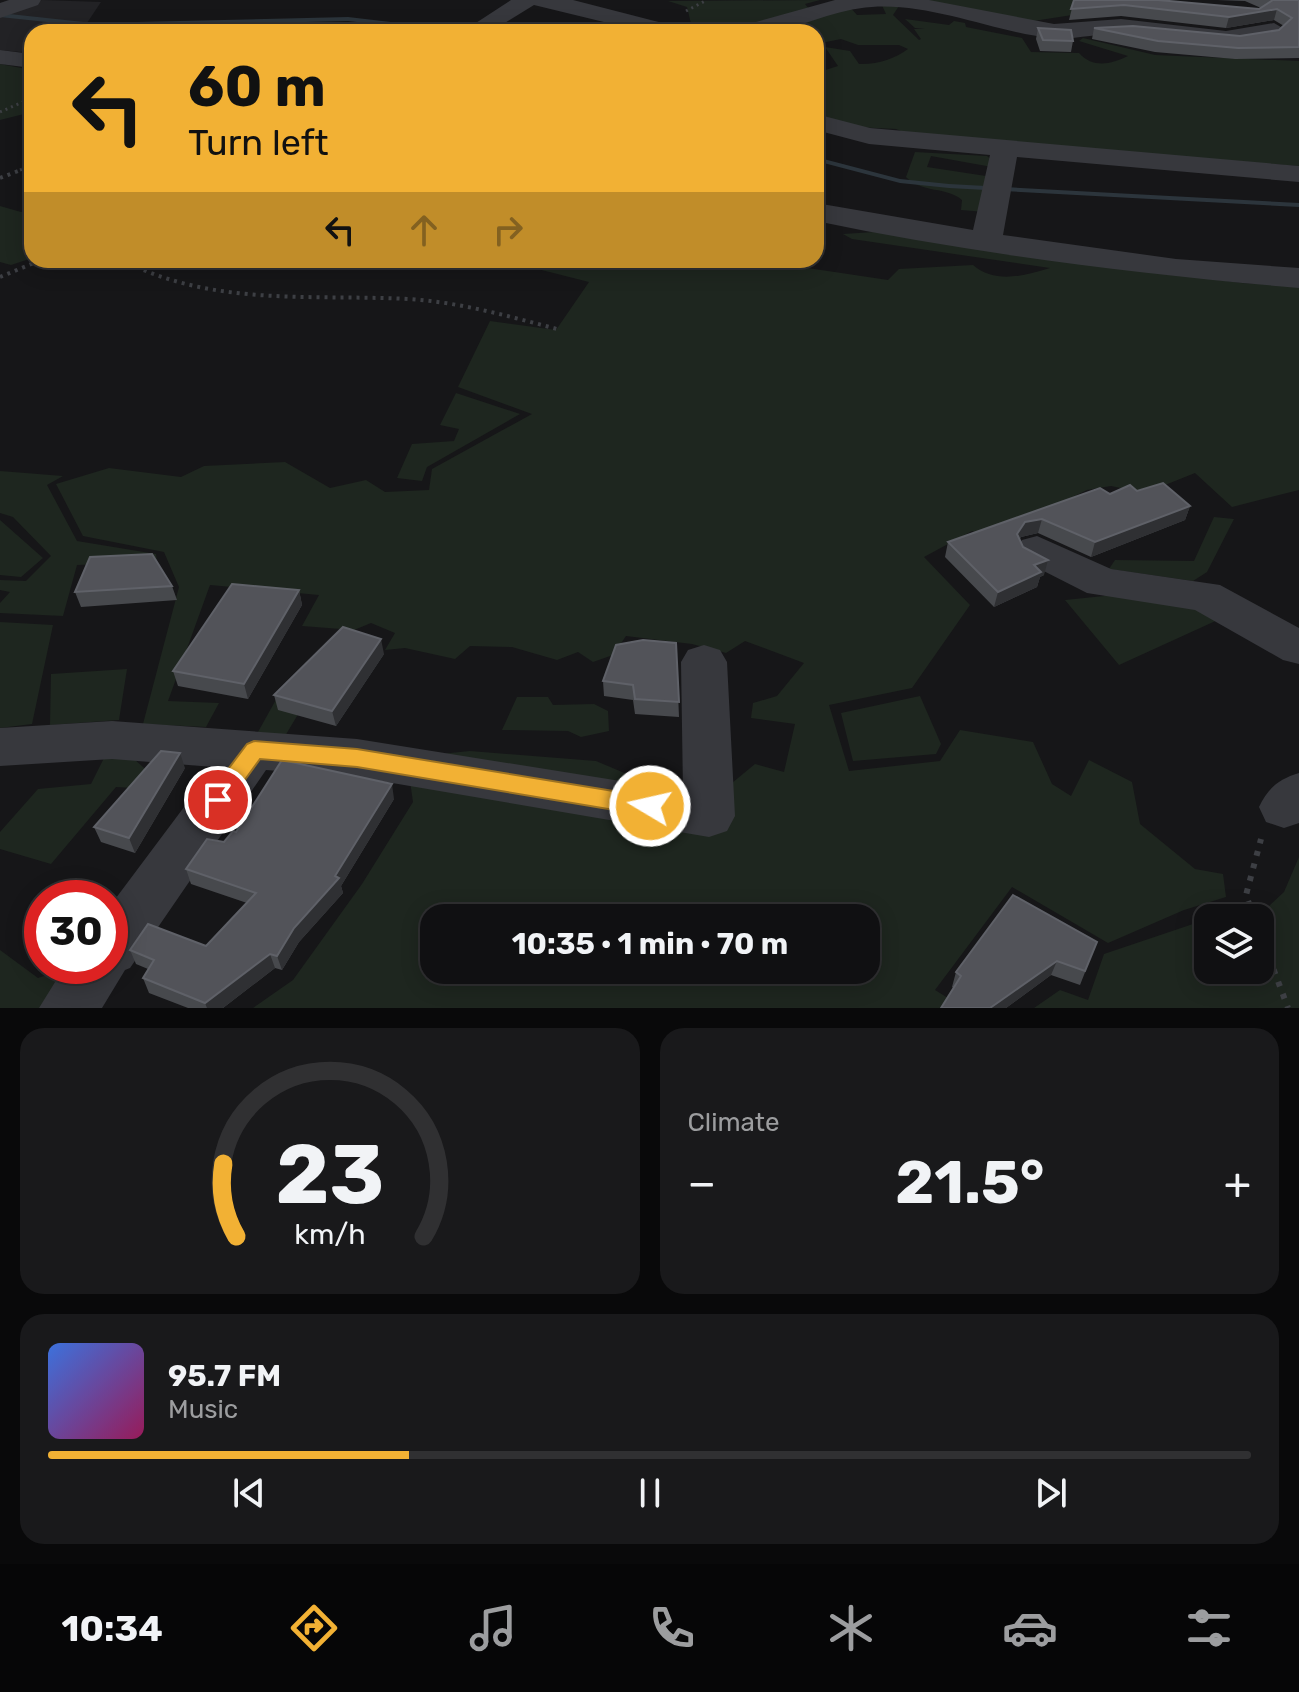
<!DOCTYPE html>
<meta charset="utf-8">
<style>
:root{--surface:#101012;--page:#19191b;--text:#f1f3f6;--muted:#9c9d9f;--line:#303032;--accent:#f2b134}
body{margin:0;font-family:Rubik,sans-serif;background:var(--page);color:var(--text);height:100vh;display:flex;flex-direction:column;font-size:30px;white-space:nowrap}
*{box-sizing:border-box;margin:0}
p{font-size:26px;color:var(--muted)}
.icon{flex:none;width:44px;height:44px;fill:none;stroke:currentColor;stroke-width:2;stroke-linecap:round;stroke-linejoin:round}
.map{position:relative;height:1008px;overflow:hidden}
.details{display:flex;flex-direction:column;gap:20px;padding:20px;background:#09090a;flex:1}
.details>*{flex:none}
.guide{position:absolute;left:24px;top:24px;width:800px;height:244px;border-radius:24px;box-shadow:0 4px 20px #0003,0 0 0 2px var(--line);background:#f2b134;color:#111;overflow:hidden}
.tools{position:absolute;left:1194px;top:904px;display:grid;gap:16px}
.tools a{display:grid;place-items:center;width:80px;height:80px;border-radius:16px;background:var(--surface);box-shadow:0 4px 20px #0003,0 0 0 2px var(--line);font-size:40px}
.speed{position:absolute;left:24px;top:880px;display:flex;gap:16px;font-size:40px;font-weight:700;text-align:center}
.speed>*{display:grid;place-content:center;width:104px;height:104px;border-radius:50%;background:var(--surface);box-shadow:0 4px 20px #0003,0 0 0 2px var(--line);line-height:1}
.speed .limit{border:12px solid #d22;background:#fff;color:#111}
.pin{position:absolute;display:grid;place-items:center;width:68px;height:68px;color:#fff;margin:-34px;border:4px solid #fff;border-radius:50%;box-shadow:0 2px 8px #0007}
.me{position:absolute;width:88px;margin:-44px;rotate:279deg;stroke-linejoin:round;filter:drop-shadow(0 0 6px #0008)}
.turn{display:flex;align-items:center;gap:28px;height:168px;padding:0 32px;font-size:36px}
.turn .icon{width:104px;height:104px;stroke-width:2.5}
.turn b{display:block;font-size:56px;line-height:68px}
.lanes{display:flex;align-items:center;height:76px;padding:0 32px;background:#0003;justify-content:center;gap:40px;direction:ltr}
.lanes .off{opacity:.35}
.big{font-size:60px;font-weight:700;line-height:1.1}
.details .widget{flex:1;display:flex;flex-direction:column;justify-content:center;gap:12px;min-width:0;padding:0 28px;border-radius:24px;background:var(--page)}
.details .dial{align-items:center;gap:0}
.dial svg{height:208px;overflow:visible;fill:none;stroke:var(--line);stroke-width:7;stroke-linecap:round;text-anchor:middle}
.dial text{fill:var(--text);stroke:none}
.song{display:flex;align-items:center;gap:24px}
.cover{width:96px;height:96px;border-radius:12px;background:linear-gradient(135deg,hsl(220 70% 55%),hsl(330 70% 35%))}
.played{height:8px;border-radius:4px;background:linear-gradient(90deg,var(--accent) 30%,var(--line) 30%)}
.keys{display:flex;justify-content:space-around;direction:ltr}
.heat{display:flex;justify-content:space-between;align-items:center;font-size:44px;direction:ltr}
.details .tiles{flex:1;display:grid;gap:20px;grid-template-columns:1fr 1fr}
.widget:last-child{grid-column:span 2}
.trip{position:absolute;left:420px;top:904px;width:460px;height:80px;border-radius:24px;background:var(--surface);box-shadow:0 4px 20px #0003,0 0 0 2px var(--line);font-weight:700;line-height:80px;text-align:center}
.menu{display:flex;height:128px;justify-content:space-around;align-items:center;background:#060607;color:var(--muted)}
.menu .icon{width:56px;height:56px}
.menu .selected{color:var(--accent)}
.menu b{font-size:36px;color:var(--text)}
.map>svg:first-child{display:block}
.built{fill:#222225}
.green{fill:#1e261f;fill-rule:evenodd}
.lines{fill:none;stroke-linecap:round;stroke-linejoin:round}
.stream{fill:#2c353c;fill-rule:evenodd}
.path-far2{stroke:#3d3f44;stroke-width:3;stroke-dasharray:2 4;stroke-linecap:butt}
.path-far1{stroke:#3d3f44;stroke-width:4;stroke-dasharray:3 5;stroke-linecap:butt}
.path{stroke:#3d3f44;stroke-width:6;stroke-dasharray:5 8;stroke-linecap:butt}
.minor{fill:#37383d;fill-rule:evenodd}
.wall{fill:#47494d}
.shaded-wall{fill:#2f3033}
.building{fill:#525359;stroke:#5f6168;stroke-width:2}
.route{fill:#f2b134;stroke:#9d7322;stroke-width:2}
</style>
<div class="map">
<svg width="1299" height="1008" viewBox="0 0 1299 1008">
<rect width="100%" height="100%" fill="#161618"/>
<path class="built" d="M42 0 101 2 87 23H68L53 32H32V45L21 52 0 50V17Z
M280 23 277 32H173L176 25Z"/>
<path class="green" d="M820 0 805 4 809 9 734 32H693L687 7 668 1Z
M898 0H1080L1085 13 1027 22Z
M881 3 899 6 893 15 919 40 921 39 914 29H925L915 28 905 19 949 25 954 21 965 23 966 27 1022 38 1031 52 1079 53C1094 69 1111 64 1128 56L1079 41 1083 38 1155 55 1299 61V166L913 136 896 129 855 127 816 114V73L838 66 825 47 850 51 859 64C876 65 895 59 908 49L899 45H858L841 39 816 44V32H754L849 6 857 15 886 14Z
M0 64 32 70V112L0 120Z
M915 152 987 156 992 160V167L931 156 927 167 986 176 985 212 961 210 962 200C946 186 923 194 906 177Z
M0 206 21 212 32 210V258L11 265 0 262Z
M874 232 1241 283 1299 286V490L1232 507 1195 473 1145 493 1111 486 1087 490 990 537 972 531 924 557 970 605 912 688 829 705 849 771 940 761 960 730 1033 742 1052 784 1071 796 1089 760 1132 782 1140 824 1195 869 1223 874 1226 897 1184 910 1108 943 1012 887 935 990 964 1008H253L293 980 362 884 413 802 410 781 430 755 470 751 596 761 686 799 732 783 755 764 784 772 795 724 751 718 753 703 777 696 804 663 745 641 726 653 692 644 626 636 613 655 593 662 578 652 557 660 512 647 470 646 455 659 405 648 385 650 395 633 371 623 354 630 302 626 319 595 210 585 168 701 219 703 206 727 143 724 179 587 164 552 83 536 56 484 109 468 181 477 204 466 285 462 330 488 366 480 385 492 429 490 432 469 532 414 458 387 490 321 556 330 589 282 502 260H802L801 267 888 280 899 269 973 265C995 284 1024 276 1050 268L852 239 843 234ZM434 918H866V970H434Z
M456 393 520 414 427 467 422 481 397 478 412 444 454 441 459 429 440 425Z
M0 471 63 476 47 485 77 541 156 554 157 562 77 565 63 616 0 613V603L10 592 0 590V580L26 581 51 556 13 517 0 513Z
M1214 517 1234 519 1207 572 1193 581 1109 569 1115 560 1194 561Z
M0 520 43 558 21 577 0 575Z
M1114 595 1200 604 1222 618 1119 665 1065 600Z
M0 622 53 625 32 724 0 728Z
M127 669 119 720 50 725 51 674Z
M283 687 312 691 285 736 258 732Z
M920 696 941 744 936 754 853 761 841 713Z
M517 697H548L553 705 594 704 608 711 609 731 581 737 568 731 502 730Z
M104 758 134 759 152 775 135 788 116 787 51 864 0 849V832L38 789 91 784Z
M1299 857V1008H1034L1060 990 1088 1000 1104 954 1193 924 1208 936V970H1260V918H1256L1284 892Z
M0 950 38 978 74 966 49 1008H0Z"/>
<g class="lines">
<path class="stream" d="M0 13 93 23 348 17 459 30 462 32H443L348 21 93 27 0 17Z
M816 157 900 179 949 184 1299 203V207L949 188 900 183 816 161Z"/>
<path class="path-far2" d="M686 11 707 0
M0 112 32 98
M20 170 32 166"/>
<path class="path-far1" d="M0 178 26 168
M122 260C213 307 309 294 408 299 459 302 508 316 557 329
M0 277 41 260"/>
<path class="path" d="M1254 918 1246 895 1261 839
M1260 933 1288 1008"/>
<path class="minor" d="M9 0H41L38 5 0 18V3Z
M511 0H573L678 27 682 32H645L534 5 490 32H462Z
M835 0H929L1054 24 1121 19 1226 31 1274 23 1286 30C1265 58 1163 38 1131 34 1105 31 1078 40 1052 38 993 32 932 3 872 7 836 9 805 26 771 32 760 34 746 32 734 32L738 27Z
M0 50 32 54V68L0 64Z
M816 114 870 128 1299 166V182L1017 157 1003 235 1176 259 1299 268V288C1137 274 975 254 816 221V203L973 230 990 155 869 144 816 130Z
M1037 536 1111 569 1220 585 1299 628V664L1283 660 1195 610 1087 593 1022 560 1016 550 1022 540Z
M704 645 720 650 727 662 735 816 727 831 709 837 357 777 266 770 130 968 125 970 102 1008H39L65 966H110V906L214 767 112 759 0 766V728L112 721 357 739 683 791 681 662 688 650Z
M1299 773V823L1284 828 1266 822 1259 807C1268 788 1279 779 1299 773Z"/>
</g>
<path class="wall" d="M1074 0 1259 9 1261 8 1245 1 1217 0H1299V58L1235 59 1155 52 1092 39 1094 28 1240 36 1279 30 1284 26 1274 20 1226 28 1121 16 1069 20Z
M1038 28 1073 41 1071 52 1040 51 1036 39Z
M1137 491 1190 506 1185 520 1091 557 1038 533 1021 537 1020 539 1023 547 1044 575 1040 577 1037 587 994 607 945 557 948 542 1110 494Z
M172 586 177 600 81 607 75 592Z
M299 590 302 605 248 699 178 686 173 671Z
M676 643 679 717 635 714 633 700 604 696 603 681Z
M384 654 336 726 278 710 274 695Z
M185 768 135 853 101 842 94 827Z
M394 799 341 886 343 893 299 942 282 970 275 968 223 1008H188L149 993 143 978 148 969 136 964 130 950 206 946 247 903 191 884 186 869 224 842 236 832Z
M1097 942 1080 985 1051 975 1006 1008H941L954 988 952 987 956 972Z"/>
<path class="shaded-wall" d="M1277 9 1274 20 1226 28 1229 17Z
M1190 506 1185 520 1091 557 1095 542Z
M1042 519 1038 533 1021 537 1013 548 1017 534 1025 522Z
M1048 560 1044 575 1040 577 1037 587 994 607 998 592 1034 565Z
M299 590 302 605 248 699 244 684Z
M381 639 384 654 336 726 332 711Z
M180 753 185 768 135 853 129 838Z
M392 784 394 799 341 886 343 893 299 942 282 970 277 956 294 928 335 876Z
M270 954 275 968 223 1008H207L205 1003Z
M1057 961 1051 975 1006 1008H990Z"/>
<path class="building" d="M1074 0H1158L1259 9 1273 0H1299V47L1238 48 1158 41 1094 28 1133 26 1240 36 1279 30 1292 18 1277 9 1229 17 1124 5 1071 9Z
M1038 28 1071 30 1073 41 1043 40Z
M1163 483 1190 506 1095 542 1042 519 1025 522 1017 534 1023 547 1048 560 1034 565 1041 572 998 592 948 542 1100 488 1110 494 1130 485 1137 491Z
M152 554 172 586 75 592 90 557Z
M232 584 299 590 244 684 173 671Z
M343 627 381 639 332 711 274 695Z
M643 640 676 643 679 702 635 699 633 685 603 681 616 645Z
M161 751 180 753 129 838 94 827Z
M282 760 392 784 335 876 339 878 294 928 277 956 270 954 205 1003 143 978 154 960 130 950 148 924 206 946 256 893 186 869 207 839 224 842 233 831 236 832Z
M1013 895 1097 942 1085 971 1057 961 990 1008H941L961 976 956 972Z"/>
<path class="route" d="M254 741 357 749 650 797 659 800 662 806 659 813 650 816 357 767 260 759 226 806H210L207 800 210 793 247 744Z"/>
</svg>
<div class="tools">
<a><svg class="icon" aria-label="layers" viewBox="0 0 24 24"><path d="M12 4l9 5-9 5-9-5zM3 14l9 5 9-5"/></svg></a>
</div>
<div class="speed"><div class="limit">30</div></div>
<div class="pin" style="left:218px;top:800px;background:#d93025"><svg class="icon" aria-label="arrive" viewBox="0 0 24 24"><path d="M6 21V4h12l-3 4 3 4H6"/></svg></div>
<svg class="me" style="left:650px;top:806px" viewBox="-20 -20 40 40"><circle r="17" fill="#f2b134" stroke="#fff" stroke-width="3"/><path d="M0-11L8 9 0 5-8 9z" fill="#fff"/></svg>
<div class="trip">10:35 · 1 min · 70 m</div>
<div class="guide">
<div class="turn"><svg class="icon" aria-label="left" viewBox="0 0 24 24"><path d="M17 20v-9H6M10 6l-5 5 5 5"/></svg><div><b>60 m</b>Turn left</div></div>
<div class="lanes"><svg class="icon" aria-label="left" viewBox="0 0 24 24"><path d="M17 20v-9H6M10 6l-5 5 5 5"/></svg><svg class="icon off" aria-label="ahead" viewBox="0 0 24 24"><path d="M12 20V5M6 11l6-6 6 6"/></svg><svg class="icon off" aria-label="right" viewBox="0 0 24 24"><path d="M7 20v-9h11M14 6l5 5-5 5"/></svg></div>
</div>
</div>
<section class="details">
<div class="tiles">
<div class="widget dial"><svg viewBox="0 0 100 80">
<path d="M14 69A42 42 0 1 1 86 69"/>
<path d="M14 69A42 42 0 0 1 9 41" stroke="#f2b134"/>
<text x="50" y="56" font-size="32" font-weight="700">23</text>
<text x="50" y="72" font-size="11">km/h</text>
</svg></div>
<div class="widget"><p>Climate</p>
<div class="heat"><a>−</a><b class="big">21.5°</b><a>+</a></div>
</div>
<div class="widget">
<div class="song"><i class="cover"></i><div><b>95.7 FM</b><p>Music</p></div></div>
<div class="played"></div>
<div class="keys"><svg class="icon" aria-label="previous" viewBox="0 0 24 24"><path d="M18 5L8 12l10 7zM5 5v14"/></svg><svg class="icon" aria-label="pause" viewBox="0 0 24 24"><path d="M8 5v14M16 5v14"/></svg><svg class="icon" aria-label="next" viewBox="0 0 24 24"><path d="M6 5l10 7-10 7zM19 5v14"/></svg></div>
</div>
</div>
</section>
<nav class="menu">
<b>10:34</b>
<svg class="icon selected" aria-label="directions" viewBox="0 0 24 24"><path d="M12 3l9 9-9 9-9-9zM9 14v-3h6M13 9l2 2-2 2"/></svg>
<svg class="icon" aria-label="music" viewBox="0 0 24 24"><path d="M9 18V5l10-2v13"/><circle cx="6" cy="18" r="3"/><circle cx="16" cy="16" r="3"/></svg>
<svg class="icon" aria-label="phone" viewBox="0 0 24 24"><path d="M5 4h4l2 5-3 2q2 4 5 5l2-3 5 2v4C11 20 4 13 5 4z"/></svg>
<svg class="icon" aria-label="climate" viewBox="0 0 24 24"><path d="M12 3v18M4 7l16 10M4 17L20 7"/></svg>
<svg class="icon" aria-label="car" viewBox="0 0 24 24"><path d="M5 17H2v-5l4-1 3-4h7l3 4 3 1v5h-3M9 17h6M6 11h13"/><circle cx="7" cy="17" r="2"/><circle cx="17" cy="17" r="2"/></svg>
<svg class="icon" aria-label="filters" viewBox="0 0 24 24"><path d="M4 7h16M4 17h16"/><circle cx="9" cy="7" r="2"/><circle cx="15" cy="17" r="2"/></svg>
</nav>
